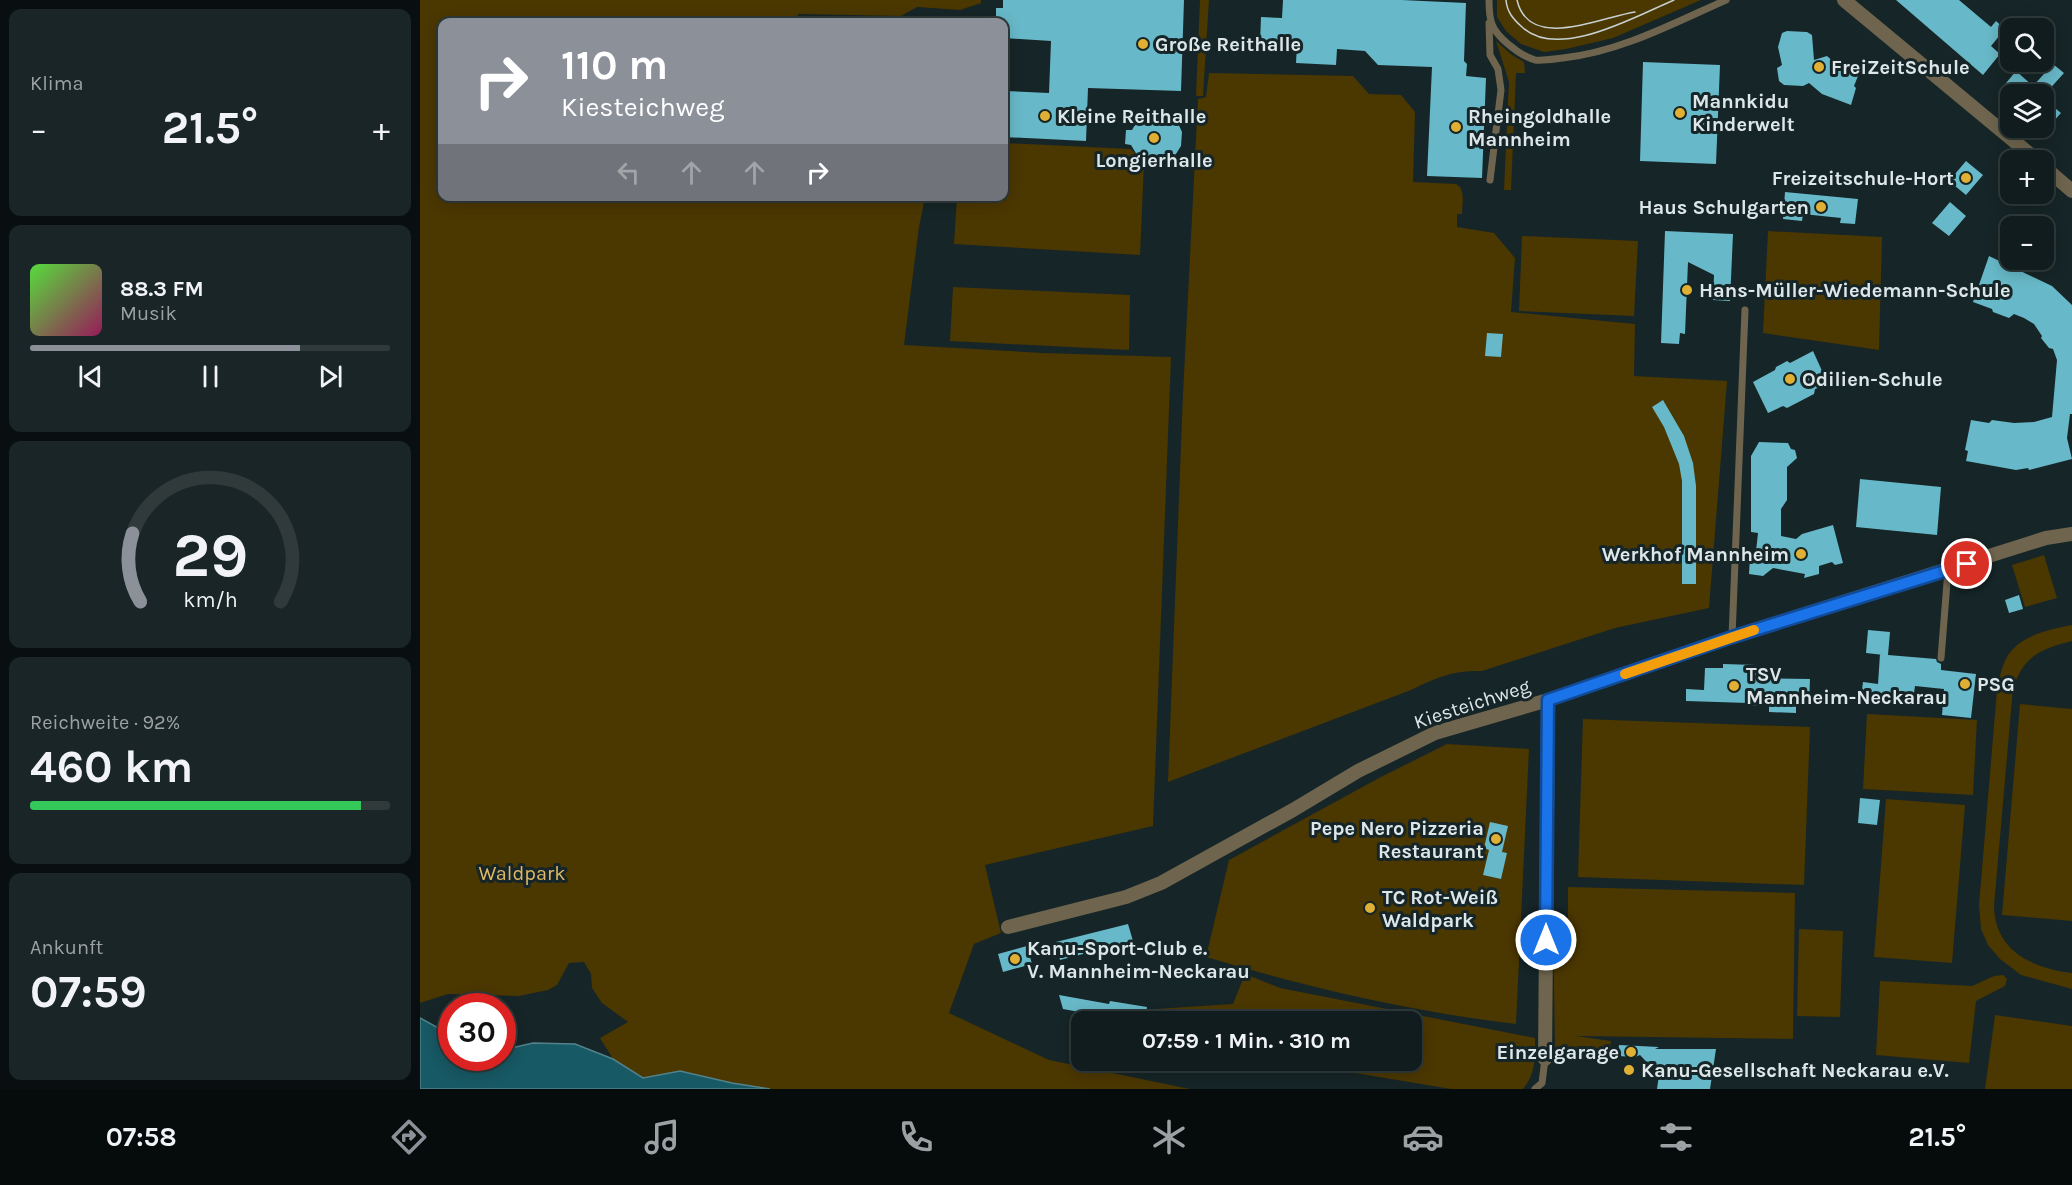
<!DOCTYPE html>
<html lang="de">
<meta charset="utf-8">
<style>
:root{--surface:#101c1d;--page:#192526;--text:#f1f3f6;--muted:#9ca1a4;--line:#303a3b;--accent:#8c9099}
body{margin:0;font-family:Karla,sans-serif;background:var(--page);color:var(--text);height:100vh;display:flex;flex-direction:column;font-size:22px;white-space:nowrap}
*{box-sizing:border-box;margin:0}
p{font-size:20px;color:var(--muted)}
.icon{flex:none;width:33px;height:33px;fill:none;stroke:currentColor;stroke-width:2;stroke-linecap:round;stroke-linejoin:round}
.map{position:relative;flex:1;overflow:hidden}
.side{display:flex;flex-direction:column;gap:9px;padding:9px;background:#090f10;width:420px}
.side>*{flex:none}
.guide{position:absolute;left:18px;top:18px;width:570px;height:183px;border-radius:12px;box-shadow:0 3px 15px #0003,0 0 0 2px var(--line);background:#8c9099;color:#fff;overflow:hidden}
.fabs{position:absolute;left:1580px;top:18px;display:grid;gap:12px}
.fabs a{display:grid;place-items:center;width:54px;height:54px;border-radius:12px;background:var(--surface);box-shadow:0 3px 15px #0003,0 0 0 2px var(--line);font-size:30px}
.speed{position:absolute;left:18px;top:993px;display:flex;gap:12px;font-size:30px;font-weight:700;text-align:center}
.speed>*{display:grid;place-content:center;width:78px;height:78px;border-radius:50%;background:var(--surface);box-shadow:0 3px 15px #0003,0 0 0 2px var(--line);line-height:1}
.speed .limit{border:9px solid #d22;background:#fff;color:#111}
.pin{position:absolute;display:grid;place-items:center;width:51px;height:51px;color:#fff;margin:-26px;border:3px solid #fff;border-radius:50%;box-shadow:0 2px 6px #0007}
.me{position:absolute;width:66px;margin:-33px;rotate:0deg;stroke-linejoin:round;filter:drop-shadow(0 0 4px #0008)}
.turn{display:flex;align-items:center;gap:21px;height:126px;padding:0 24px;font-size:27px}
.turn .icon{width:78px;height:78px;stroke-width:2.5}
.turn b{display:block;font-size:42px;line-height:51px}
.lanes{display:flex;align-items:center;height:57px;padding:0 24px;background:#0003;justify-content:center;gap:30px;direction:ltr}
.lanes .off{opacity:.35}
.big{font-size:45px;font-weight:700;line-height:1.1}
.side .card{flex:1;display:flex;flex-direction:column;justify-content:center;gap:9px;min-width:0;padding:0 21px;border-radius:12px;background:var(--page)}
.side .dial{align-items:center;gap:0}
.dial svg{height:156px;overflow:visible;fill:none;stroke:var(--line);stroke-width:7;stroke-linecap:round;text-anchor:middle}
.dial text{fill:var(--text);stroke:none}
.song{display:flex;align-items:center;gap:18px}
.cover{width:72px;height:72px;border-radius:9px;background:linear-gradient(135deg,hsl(110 70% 55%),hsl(330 70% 35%))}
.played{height:6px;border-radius:3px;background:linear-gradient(90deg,var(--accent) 75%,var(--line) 75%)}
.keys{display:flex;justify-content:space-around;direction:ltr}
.heat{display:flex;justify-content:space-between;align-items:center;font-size:33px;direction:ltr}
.charge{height:9px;border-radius:4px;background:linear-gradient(90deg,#34c759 92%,var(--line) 0)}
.trip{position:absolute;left:651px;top:1011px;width:351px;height:60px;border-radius:12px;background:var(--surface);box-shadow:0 3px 15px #0003,0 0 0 2px var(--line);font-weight:700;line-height:60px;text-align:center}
.menu{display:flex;height:96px;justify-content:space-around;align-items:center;background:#060b0c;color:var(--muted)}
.menu .icon{width:42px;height:42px}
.menu .active{color:var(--accent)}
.menu b{font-size:27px;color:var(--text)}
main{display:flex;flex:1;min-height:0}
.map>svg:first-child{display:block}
.green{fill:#4b3700}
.water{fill:#175964;stroke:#52838c;stroke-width:1.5}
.building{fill:#67b8c8}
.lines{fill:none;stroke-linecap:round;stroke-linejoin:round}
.service{stroke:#6f654e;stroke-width:7}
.minor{stroke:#6f654e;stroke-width:14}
.tram{stroke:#c6d0d2;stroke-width:1.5}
.route-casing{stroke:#114b97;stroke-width:15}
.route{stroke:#1a73e8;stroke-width:10}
.slow{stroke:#f59e0b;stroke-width:10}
.poi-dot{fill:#e0b034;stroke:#162527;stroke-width:2}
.labels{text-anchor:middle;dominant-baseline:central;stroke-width:6;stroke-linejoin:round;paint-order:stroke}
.poi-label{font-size:20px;font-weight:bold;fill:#dde6e8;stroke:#162527;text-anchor:start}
.street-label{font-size:20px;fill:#dde6e8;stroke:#162527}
.park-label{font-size:20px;fill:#dfb965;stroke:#162527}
</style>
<main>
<section class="side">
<div class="card"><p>Klima</p>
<div class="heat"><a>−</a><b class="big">21.5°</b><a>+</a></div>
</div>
<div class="card">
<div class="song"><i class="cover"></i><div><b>88.3 FM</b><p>Musik</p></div></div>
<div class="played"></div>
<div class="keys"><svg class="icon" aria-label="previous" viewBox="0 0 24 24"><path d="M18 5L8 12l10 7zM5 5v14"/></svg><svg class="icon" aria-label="pause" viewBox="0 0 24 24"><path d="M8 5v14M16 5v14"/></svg><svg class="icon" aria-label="next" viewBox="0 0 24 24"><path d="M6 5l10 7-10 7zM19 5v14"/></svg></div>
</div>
<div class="card dial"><svg viewBox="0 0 100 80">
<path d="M14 69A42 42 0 1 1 86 69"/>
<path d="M14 69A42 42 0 0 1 10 34" stroke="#8c9099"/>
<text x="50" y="56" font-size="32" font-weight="700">29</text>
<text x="50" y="72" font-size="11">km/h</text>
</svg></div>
<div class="card"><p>Reichweite · 92%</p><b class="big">460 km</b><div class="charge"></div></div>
<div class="card"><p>Ankunft</p><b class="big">07:59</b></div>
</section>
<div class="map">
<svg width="1652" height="1089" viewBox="0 0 1652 1089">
<rect width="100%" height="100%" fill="#162527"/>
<path class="green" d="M0 0H561V3L540 10 497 7 481 16 378 14 377 22H22V196L505 197 499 227 484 345 623 353 751 357 733 826 565 865 581 933 554 944 529 1013 629 1060 770 1089H350L312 1083 260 1071 223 1078 193 1059 180 1038 208 1022 182 1003 172 988 171 974 164 962 149 963 137 985 128 990 99 996 28 994 0 1003Z
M780 0H789L783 96H776Z
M1077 0H1281L1193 38 1146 49 1124 52 1101 44 1086 31 1077 17Z
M1076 41 1092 55 1104 62 1105 73H1096L1091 190H1084L1089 82Z
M789 73 933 76 949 94 981 95 995 112 993 182 1036 184C1046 189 1042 204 1042 214H1037V227L1074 233 1095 258 1091 312 1215 324 1214 376 1307 381 1289 608 1195 628 1062 671C1034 670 1017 677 991 690L748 782 763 394 778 99 786 97Z
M584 143 711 149 724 163 720 255 534 244 537 197 584 196Z
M1348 231 1462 237 1459 350 1343 333Z
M1102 236 1218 241 1214 316 1099 311Z
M533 287 710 295 709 350 530 341Z
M1624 555 1637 598 1605 607 1592 565Z
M1652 625V641C1620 649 1604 656 1593 688L1574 906C1575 951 1612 968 1652 973V989L1601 975 1580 959 1568 945 1561 929 1559 905 1577 690C1580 677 1582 661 1592 650 1606 634 1632 629 1652 625Z
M1600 704 1652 709V921L1582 915Z
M1447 714 1557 720 1553 795 1443 789Z
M1163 719 1390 727 1384 885 1158 877Z
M1027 744 1109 749 1096 1024C992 1012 886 987 786 957L809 860 959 778Z
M1466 799 1545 805 1532 963 1454 957Z
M1148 887 1375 893 1373 1039 1156 1036 1191 1041 1190 1050 1135 1048 1133 927 1148 934Z
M1379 929 1423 931 1420 1017 1377 1016Z
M825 974 860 988 1115 1038C1115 1058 1116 1073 1103 1089H1031L863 1061 992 1060V1022L732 1021 735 1009 813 1004Z
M1583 975 1587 979 1585 986 1556 1001 1549 1063 1456 1055 1460 981 1552 986 1574 976Z
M1575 1015 1652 1026V1089H1565Z"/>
<path class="water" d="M0 1018 31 1035 32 1058H82L83 1050 113 1043 155 1044 193 1059 223 1078 260 1071 312 1083 350 1089H0Z"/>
<path class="building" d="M583 0H764L761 91 668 88 666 141 584 137V91L629 93 631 41 584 38V22H576V8H583Z
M863 0H982L1046 3 1044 61 1047 64 1046 76 1066 78 1062 178 1007 176 1012 67 958 65 945 51 917 49 916 65 876 63 877 45 840 43 841 17 862 18Z
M1476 0H1539L1571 27 1576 21 1585 29 1571 46 1580 54 1563 75Z
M1367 31 1387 32 1392 35 1394 60 1407 56 1415 63 1425 66 1429 63 1439 66 1440 71 1434 86 1436 88 1431 105 1402 94 1389 83 1383 86 1364 85 1359 81 1357 68 1362 65 1358 47 1362 33Z
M1223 62 1300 65 1296 164 1220 161Z
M1633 64 1644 73 1625 94H1589L1582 88 1596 71 1613 86Z
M1623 98 1641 113 1623 133Z
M732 111 744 113 756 119 762 132 761 146 754 157 742 163 728 161 717 155 711 145 705 144 706 130H712L719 118Z
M1546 161 1563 175 1546 195 1529 181Z
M1365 192 1438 199 1435 224 1420 223 1421 218 1383 214 1382 221 1363 219Z
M1530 202 1546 216 1529 236 1512 223Z
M1245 231 1313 234 1310 301 1293 300 1294 275 1268 262 1265 334 1260 333 1259 344 1241 343Z
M1569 256 1632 286 1652 305V414H1650L1647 438 1652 459 1609 470 1608 468 1596 470 1546 461 1548 451 1545 450 1551 420 1569 423 1572 420 1594 423 1614 422 1632 417 1637 360 1633 349 1629 348 1621 338 1622 336 1614 324 1604 318 1594 314 1589 318 1573 312 1572 309 1553 302Z
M1067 333 1083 334 1081 357 1065 356Z
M1393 351 1408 384 1395 389 1394 394 1367 408 1363 406 1348 413 1333 382 1355 370 1356 367 1367 361 1370 363Z
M1243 400 1264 436 1273 463 1276 486V584H1262V481L1259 464 1244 427 1232 407Z
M1339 442 1368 443 1371 449 1375 450 1377 458 1367 467V500L1361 509V536L1376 539 1382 534 1413 525 1423 563 1415 565 1412 562 1399 566V574L1384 578 1385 574 1353 568 1343 576 1329 574 1330 557 1336 551 1338 533 1331 532V456Z
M1440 479 1521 487 1517 535 1436 527Z
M1599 595 1603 609 1589 613 1585 600Z
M1448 630 1470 632 1468 655 1516 659 1517 662 1521 664V670L1556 674 1551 718 1522 715 1524 689 1495 686 1493 701 1441 697 1443 682 1458 684 1460 654 1464 655 1446 653Z
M1303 664 1336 665V678L1390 679 1389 706H1376V713L1349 712V706L1328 705V703L1266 701V689L1284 690 1285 668H1303Z
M1440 798 1460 800 1457 825 1438 823Z
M1070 822 1088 826 1082 852 1087 853 1081 879 1063 875 1069 850 1064 848Z
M708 924 713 941 640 960 636 942Z
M607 946 612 964 583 972 578 954Z
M639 995 689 1004 690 1001 727 1007 725 1022H713L643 1009Z
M1199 1045 1239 1047 1235 1049H1296L1290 1089H1237L1239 1075 1220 1055 1215 1057 1198 1056Z"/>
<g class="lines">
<path class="service" d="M1069 0C1069 21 1071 30 1088 44 1095 50 1105 57 1115 60 1124 61 1134 59 1143 58 1200 52 1254 23 1306 0
M1069 23 1070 55 1078 69 1081 90 1070 180
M1312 637 1325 310
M1521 658 1528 570
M1115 1089 1122 1083 1125 1059"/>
<path class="minor" d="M1424 0 1617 160
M1623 166 1652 191
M588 927 706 897 741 883 873 810 938 771 1015 733 1128 700 1312 637 1626 538 1652 534
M1125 1059 1128 700"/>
<path class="tram" d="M1086 0C1087 12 1093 19 1102 27 1138 61 1216 16 1254 0
M1097 0C1109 52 1181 17 1215 12"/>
</g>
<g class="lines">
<defs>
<path id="route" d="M1126 940 1128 700 1312 637 1547 564"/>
</defs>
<use href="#route" class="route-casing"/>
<use href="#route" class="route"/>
<path class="slow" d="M1205 674 1334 630"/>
</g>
<g class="poi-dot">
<circle cx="723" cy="44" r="6"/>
<circle cx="1399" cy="67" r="6"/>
<circle cx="1260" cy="113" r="6"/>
<circle cx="625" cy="116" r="6"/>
<circle cx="1036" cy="127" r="6"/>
<circle cx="734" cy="138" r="6"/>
<circle cx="1546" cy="178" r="6"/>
<circle cx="1401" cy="207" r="6"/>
<circle cx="1267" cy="290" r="6"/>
<circle cx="1370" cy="379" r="6"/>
<circle cx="1381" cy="554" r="6"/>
<circle cx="1545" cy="684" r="6"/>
<circle cx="1314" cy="686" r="6"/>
<circle cx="1076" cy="839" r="6"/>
<circle cx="950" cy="908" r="6"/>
<circle cx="595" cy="959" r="6"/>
<circle cx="1211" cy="1052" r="6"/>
<circle cx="1209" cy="1070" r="6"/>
</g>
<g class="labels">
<g class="poi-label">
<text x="735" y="44">Große Reithalle</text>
<text x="1411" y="67">FreiZeitSchule</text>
<text x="1272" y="101">Mannkidu<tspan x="1272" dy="23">Kinderwelt</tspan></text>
<text x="637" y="116">Kleine Reithalle</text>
<text x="1048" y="116">Rheingoldhalle<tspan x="1048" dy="23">Mannheim</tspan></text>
<text x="734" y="160" text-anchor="middle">Longierhalle</text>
<text x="1534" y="178" text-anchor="end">Freizeitschule-Hort</text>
<text x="1389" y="207" text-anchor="end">Haus Schulgarten</text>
<text x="1279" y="290">Hans-Müller-Wiedemann-Schule</text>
<text x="1382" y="379">Odilien-Schule</text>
<text x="1369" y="554" text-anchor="end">Werkhof Mannheim</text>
<text x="1326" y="674">TSV<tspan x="1326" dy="23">Mannheim-Neckarau</tspan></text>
<text x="1557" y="684">PSG</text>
<text x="1064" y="828" text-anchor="end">Pepe Nero Pizzeria<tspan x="1064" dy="23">Restaurant</tspan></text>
<text x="962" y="897">TC Rot-Weiß<tspan x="962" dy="23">Waldpark</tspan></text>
<text x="607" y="948">Kanu-Sport-Club e.<tspan x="607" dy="23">V. Mannheim-Neckarau</tspan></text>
<text x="1199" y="1052" text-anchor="end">Einzelgarage</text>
<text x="1221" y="1070">Kanu-Gesellschaft Neckarau e.V.</text>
</g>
<g class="street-label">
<text transform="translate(1052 704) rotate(-18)">Kiesteichweg</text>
</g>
<g class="park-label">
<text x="102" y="873">Waldpark</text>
</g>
</g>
</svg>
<div class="fabs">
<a><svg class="icon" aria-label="search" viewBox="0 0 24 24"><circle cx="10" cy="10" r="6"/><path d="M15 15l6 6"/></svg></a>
<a><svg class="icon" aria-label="layers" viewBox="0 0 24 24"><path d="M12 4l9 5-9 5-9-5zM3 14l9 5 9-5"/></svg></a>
<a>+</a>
<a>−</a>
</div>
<div class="speed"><div class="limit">30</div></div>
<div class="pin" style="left:1547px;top:564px;background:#d93025"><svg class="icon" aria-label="arrive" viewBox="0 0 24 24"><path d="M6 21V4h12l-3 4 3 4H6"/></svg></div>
<svg class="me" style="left:1126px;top:940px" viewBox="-20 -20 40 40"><circle r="17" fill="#1a73e8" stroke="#fff" stroke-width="3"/><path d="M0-11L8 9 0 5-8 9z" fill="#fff"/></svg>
<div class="trip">07:59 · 1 Min. · 310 m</div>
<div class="guide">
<div class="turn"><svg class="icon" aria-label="right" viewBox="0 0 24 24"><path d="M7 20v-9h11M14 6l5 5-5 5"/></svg><div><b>110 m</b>Kiesteichweg</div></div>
<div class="lanes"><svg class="icon off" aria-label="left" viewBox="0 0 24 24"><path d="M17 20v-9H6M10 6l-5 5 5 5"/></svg><svg class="icon off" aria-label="ahead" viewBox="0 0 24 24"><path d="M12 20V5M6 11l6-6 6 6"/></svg><svg class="icon off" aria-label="ahead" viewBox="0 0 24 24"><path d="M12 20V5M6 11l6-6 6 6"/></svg><svg class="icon" aria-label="right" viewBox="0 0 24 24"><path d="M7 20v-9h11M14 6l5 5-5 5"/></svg></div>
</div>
</div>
</main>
<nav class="menu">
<b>07:58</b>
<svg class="icon active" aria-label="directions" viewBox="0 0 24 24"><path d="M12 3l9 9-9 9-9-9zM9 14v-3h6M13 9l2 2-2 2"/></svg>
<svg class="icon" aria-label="music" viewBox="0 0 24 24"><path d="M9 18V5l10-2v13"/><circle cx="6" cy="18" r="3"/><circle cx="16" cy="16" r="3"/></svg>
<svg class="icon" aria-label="phone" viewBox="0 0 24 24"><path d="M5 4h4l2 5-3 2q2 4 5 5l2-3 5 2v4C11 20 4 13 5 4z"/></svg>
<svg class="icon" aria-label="climate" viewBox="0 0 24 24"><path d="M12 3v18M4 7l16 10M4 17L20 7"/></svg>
<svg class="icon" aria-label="car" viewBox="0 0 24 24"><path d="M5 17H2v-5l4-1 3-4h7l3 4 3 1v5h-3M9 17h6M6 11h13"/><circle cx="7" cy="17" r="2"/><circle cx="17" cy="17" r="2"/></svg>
<svg class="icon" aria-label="filters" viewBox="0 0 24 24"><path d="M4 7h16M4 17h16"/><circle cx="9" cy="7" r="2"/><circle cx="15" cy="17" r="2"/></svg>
<b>21.5°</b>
</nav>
